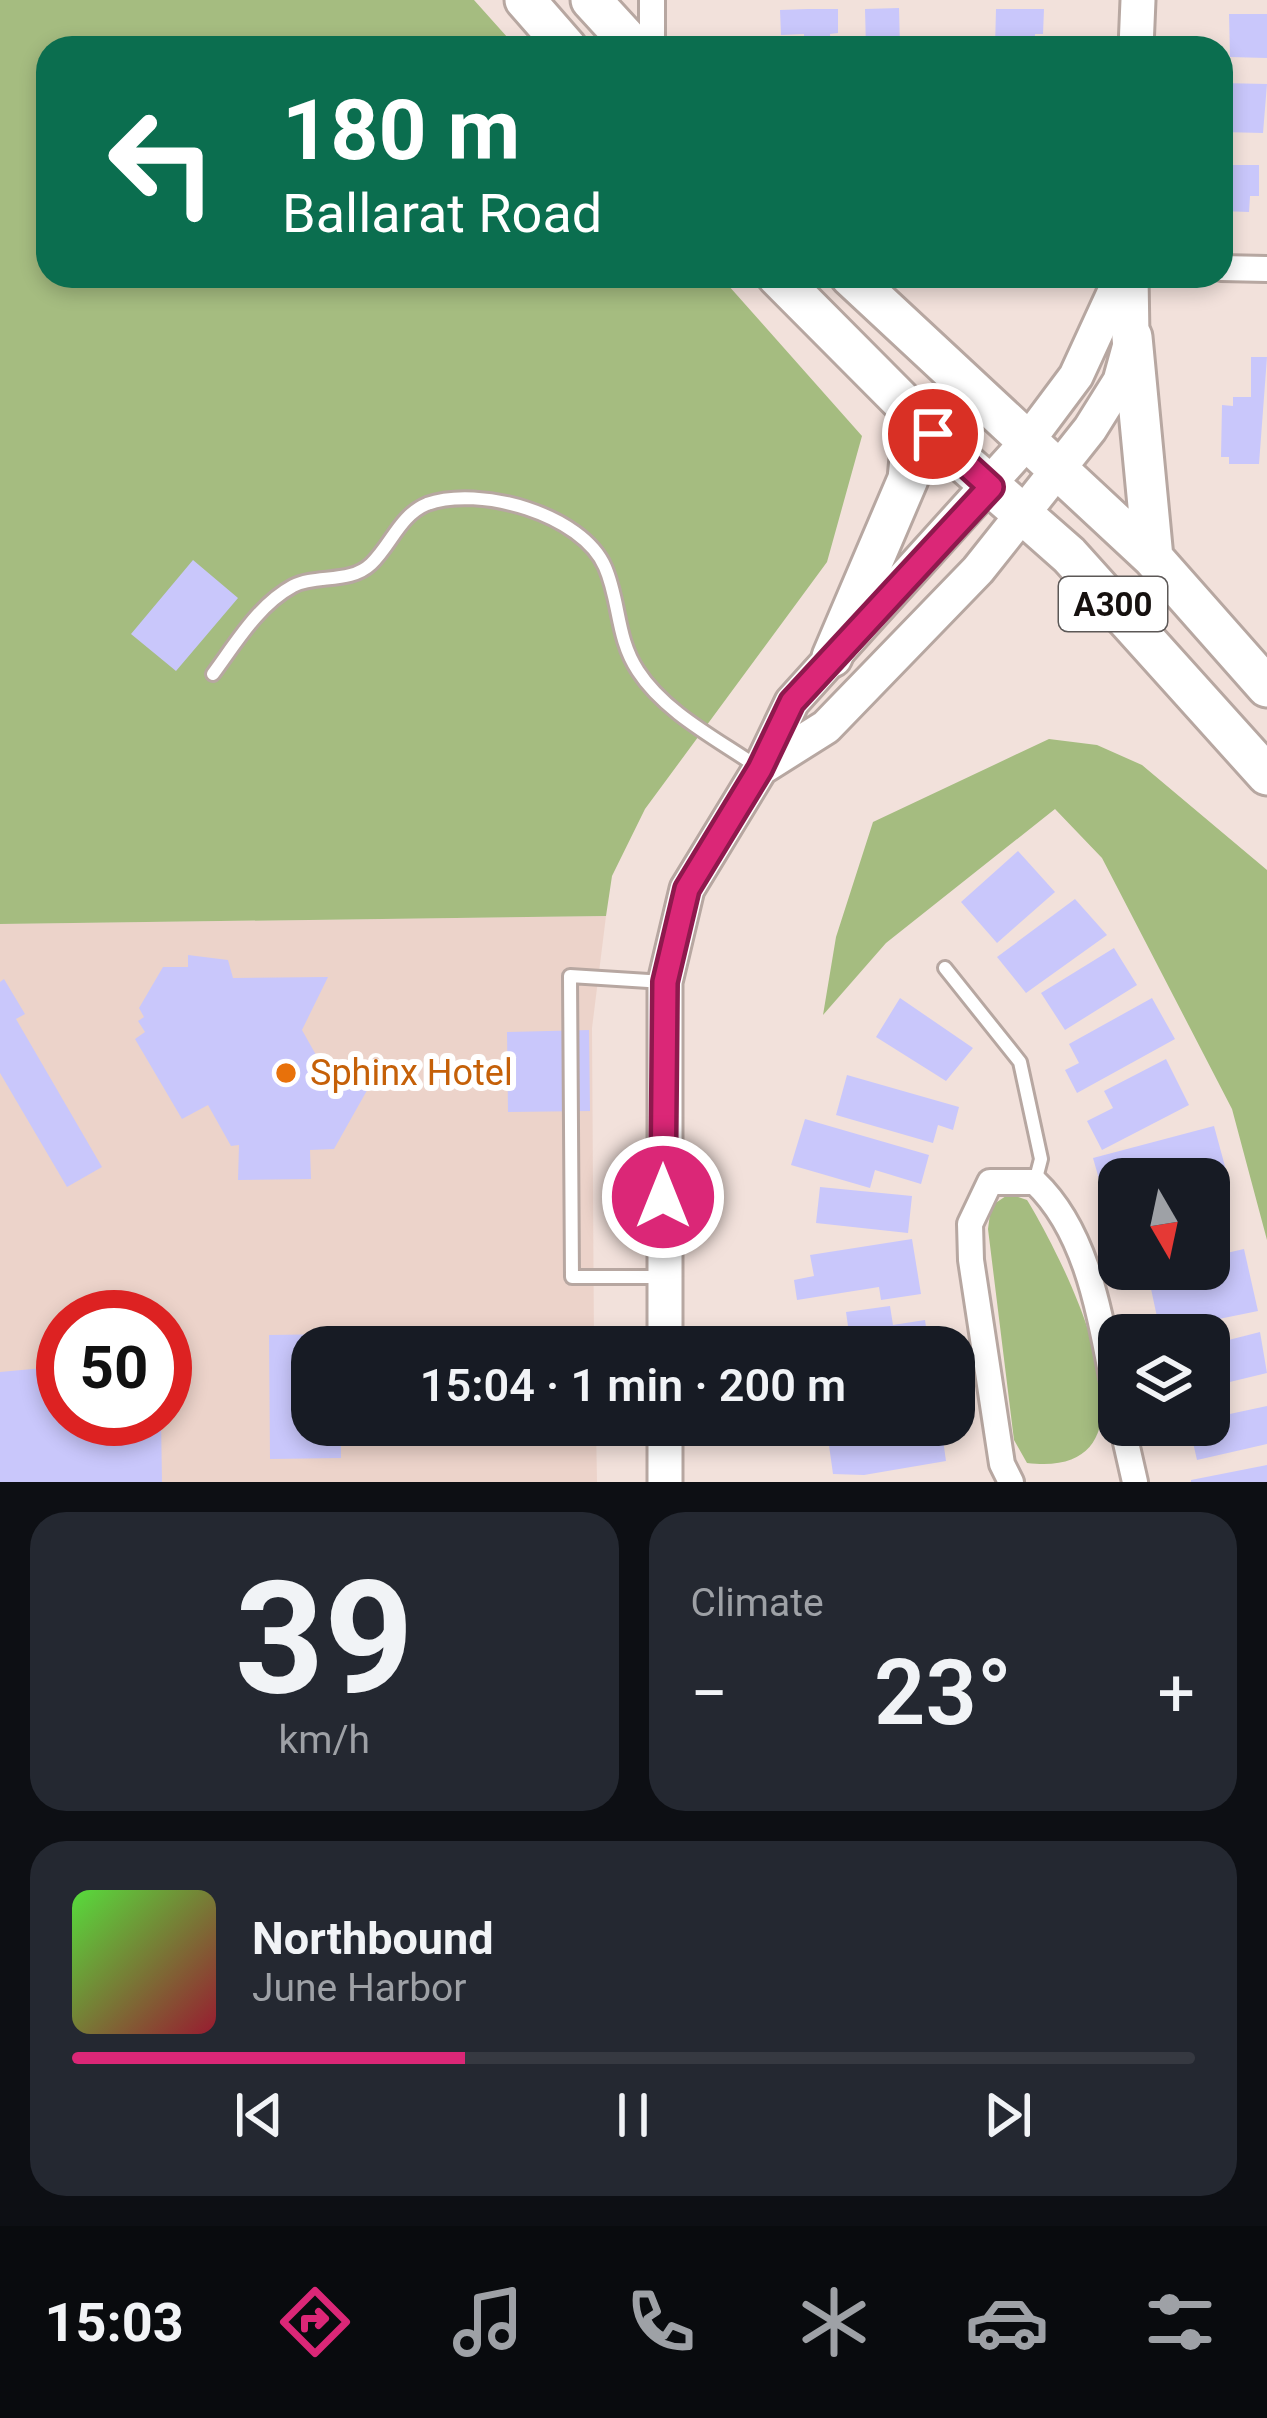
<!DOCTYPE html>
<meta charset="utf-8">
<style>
:root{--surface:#171b24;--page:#242831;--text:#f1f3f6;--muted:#9ea1a6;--line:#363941;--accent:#db2777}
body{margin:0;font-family:Roboto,sans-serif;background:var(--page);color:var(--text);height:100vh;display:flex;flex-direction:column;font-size:45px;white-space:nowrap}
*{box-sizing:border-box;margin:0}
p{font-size:39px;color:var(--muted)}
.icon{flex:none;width:66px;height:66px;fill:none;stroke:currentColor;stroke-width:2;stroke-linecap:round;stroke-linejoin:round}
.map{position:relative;height:1482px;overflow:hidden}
.drawer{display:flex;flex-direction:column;gap:30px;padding:30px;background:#0d0f14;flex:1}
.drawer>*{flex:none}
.guide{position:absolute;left:36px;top:36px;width:1197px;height:252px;border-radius:36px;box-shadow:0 6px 18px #0003;background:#0b6e4f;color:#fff;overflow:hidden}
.needle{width:78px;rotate:171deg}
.tools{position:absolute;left:1098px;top:1158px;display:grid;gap:24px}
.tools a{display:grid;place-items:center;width:132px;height:132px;border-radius:24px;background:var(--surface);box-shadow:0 6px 18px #0003;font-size:60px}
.speed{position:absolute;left:36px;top:1290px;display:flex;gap:24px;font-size:60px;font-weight:700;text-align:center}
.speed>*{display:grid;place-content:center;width:156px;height:156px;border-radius:50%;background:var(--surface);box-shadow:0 6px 18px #0003;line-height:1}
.speed .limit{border:18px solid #d22;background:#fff;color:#111}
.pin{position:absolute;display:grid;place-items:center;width:102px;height:102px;color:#fff;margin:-51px;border:6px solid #fff;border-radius:50%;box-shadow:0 3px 12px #0007}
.me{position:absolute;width:132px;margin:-66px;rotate:0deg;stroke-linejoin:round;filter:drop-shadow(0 0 9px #0008)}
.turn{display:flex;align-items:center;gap:42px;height:252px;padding:0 48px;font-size:54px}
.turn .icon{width:156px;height:156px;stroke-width:2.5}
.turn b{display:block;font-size:84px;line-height:102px}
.big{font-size:90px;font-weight:600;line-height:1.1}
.drawer .card{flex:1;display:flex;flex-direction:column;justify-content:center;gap:18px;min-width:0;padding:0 42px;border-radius:36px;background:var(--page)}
.drawer .dial{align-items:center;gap:0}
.dial b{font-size:156px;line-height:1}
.song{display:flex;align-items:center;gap:36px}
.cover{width:144px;height:144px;border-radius:18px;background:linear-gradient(135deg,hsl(110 70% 55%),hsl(350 70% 35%))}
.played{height:12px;border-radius:6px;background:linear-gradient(90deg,var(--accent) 35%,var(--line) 35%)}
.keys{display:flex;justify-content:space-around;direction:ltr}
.heat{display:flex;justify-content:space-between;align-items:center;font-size:66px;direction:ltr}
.drawer .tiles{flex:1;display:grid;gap:30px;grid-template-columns:1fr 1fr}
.card:last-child{grid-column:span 2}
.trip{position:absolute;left:291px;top:1326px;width:684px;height:120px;border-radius:36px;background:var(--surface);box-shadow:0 6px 18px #0003;font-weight:600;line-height:120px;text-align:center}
.tab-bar{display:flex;height:192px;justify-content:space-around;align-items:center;background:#090b0e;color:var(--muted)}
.tab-bar .icon{width:84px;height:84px}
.tab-bar .current{color:var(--accent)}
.tab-bar b{font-size:54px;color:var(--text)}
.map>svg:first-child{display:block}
.built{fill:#ecd3ca;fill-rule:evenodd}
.green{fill:#a5bc80}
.building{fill:#c9c7fb}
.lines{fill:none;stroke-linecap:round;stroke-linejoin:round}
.service-casing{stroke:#b7a7a1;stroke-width:18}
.minor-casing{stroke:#b7a7a1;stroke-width:30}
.secondary-casing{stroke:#b7a7a1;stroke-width:39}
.trunk-casing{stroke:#b7a7a1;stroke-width:45}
.service{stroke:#fff;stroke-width:12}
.minor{stroke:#fff;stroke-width:24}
.secondary{stroke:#fff;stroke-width:33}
.trunk{stroke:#fff;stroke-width:39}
.route-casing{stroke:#8e194d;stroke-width:30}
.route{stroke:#db2777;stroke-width:21}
.food-dot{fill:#e8710a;stroke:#fff;stroke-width:4.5}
.labels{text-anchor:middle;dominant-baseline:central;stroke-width:12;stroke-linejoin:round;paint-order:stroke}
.shield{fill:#fff;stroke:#5c5857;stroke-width:3}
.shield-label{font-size:33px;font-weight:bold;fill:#16110f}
.food-label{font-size:36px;fill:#c56008;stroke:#fff;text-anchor:start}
</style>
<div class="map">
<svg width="1267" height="1482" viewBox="0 0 1267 1482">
<rect width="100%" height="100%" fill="#f2e1db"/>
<path class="built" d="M606 916 592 1028 594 1347H312V1425H596L597 1482H0V924ZM63 1317H165V1419H63Z"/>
<path class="green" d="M0 0H474L517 48H48V276H720L862 436 827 562 645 809 612 876 606 916 0 924Z
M1049 739 1097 745 1142 765 1267 870V1240L1232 1109 1102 858 1055 809 886 943 823 1015 836 937 873 822Z
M1009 1194 1027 1200C1057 1248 1181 1482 1027 1463L1014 1440 988 1229 991 1206Z"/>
<path class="building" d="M899 8 900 48H866L865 9Z
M808 9H838V33L830 34 831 48H804V34L781 35 780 10Z
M996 9H1044L1043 34H1035V48H995Z
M1229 14H1267V58L1230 57Z
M1221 83 1267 84 1263 133 1221 132Z
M1221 165H1259V196H1250L1249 212 1221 211Z
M1251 357H1267L1259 464H1229V457H1221L1222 405 1233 406V397H1251Z
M193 560 238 598 176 671 131 634Z
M1018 851 1055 892 997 943 961 902Z
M1075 899 1107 935 1026 993 997 957Z
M1114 948 1137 985 1065 1030 1041 993Z
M188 955 228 960 233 978 328 977 302 1030 320 1062H383L334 1149 310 1150 311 1179 238 1180 239 1145 231 1146 208 1105 182 1119 135 1039 145 1032 138 1021 144 1017 139 1008 163 967H188Z
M4 979 25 1014 16 1019 102 1167 67 1187 0 1073V982Z
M900 998 973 1048 946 1081 876 1037Z
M1152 998 1175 1039 1077 1093 1065 1070 1079 1063 1069 1044Z
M589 1030 590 1111 508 1112 507 1032Z
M1166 1059 1189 1105 1102 1150 1087 1121 1113 1108 1104 1091Z
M847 1075 959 1107 953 1130 938 1125 933 1143 836 1115Z
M805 1119 929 1155 921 1184 875 1170 870 1188 791 1165Z
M1214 1126 1226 1170 1190 1179H1119L1101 1186 1093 1158Z
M820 1187 912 1196 908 1233 816 1223Z
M1214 1192 1224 1239 1209 1242V1193Z
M912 1239 921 1294 881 1300 879 1287 797 1300 794 1280 814 1276 810 1255Z
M1244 1249 1258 1311 1160 1331 1147 1270 1209 1269V1257Z
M890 1306 893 1325 925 1320 929 1347H851L846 1312Z
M1260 1332 1267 1373 1209 1387V1345Z
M340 1334V1347H312V1425H341V1458L270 1459 269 1335Z
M54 1367 63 1372V1419H161L162 1482H0V1372Z
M1221 1395 1225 1415 1267 1406V1444L1197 1460 1189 1425H1209V1398Z
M858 1425H941L946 1461 864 1475 833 1474 827 1431Z
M1267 1465V1482H1191V1480Z"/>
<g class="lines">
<defs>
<path id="service" d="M213 674C236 643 258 605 293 586 316 574 350 584 371 564 391 545 400 515 427 504 479 485 582 514 605 567 620 601 616 638 638 671 665 713 719 740 759 768
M945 968 1020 1062 1041 1159 1035 1182
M661 1277H572L570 976 664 982"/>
<path id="minor" d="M652 48V0
M1221 268 1267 269
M1122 1425 1135 1482
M1011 1482 1002 1464 971 1260 970 1224 990 1182H1035C1094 1238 1102 1336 1119 1411"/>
<path id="secondary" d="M1136 48 1138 0
M761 768 826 727 978 570 1090 429 1120 381 1132 337 1131 276
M665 1347V982L687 889 760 769 792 702 1026 443 1076 376 1122 276
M665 1425V1482"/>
<path id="trunk" d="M525 0 567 48
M591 0 635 48
M777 276 952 452 1069 555 1267 775
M850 276 1153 558 1267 687
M1132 337 1153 558
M832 657 908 479 914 416"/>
</defs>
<use href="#service" class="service-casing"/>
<use href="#minor" class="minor-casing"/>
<use href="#secondary" class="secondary-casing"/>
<use href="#trunk" class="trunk-casing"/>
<use href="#service" class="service"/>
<use href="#minor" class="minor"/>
<use href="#secondary" class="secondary"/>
<use href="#trunk" class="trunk"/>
</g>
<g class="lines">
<defs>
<path id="route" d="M663 1197 665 982 687 889 760 769 792 702 991 487 933 434"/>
</defs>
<use href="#route" class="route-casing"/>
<use href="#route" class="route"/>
</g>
<circle class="food-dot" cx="286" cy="1073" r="12"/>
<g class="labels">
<rect class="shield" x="1059" y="577" width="108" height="54" rx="9"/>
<g class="shield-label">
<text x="1113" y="604">A300</text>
</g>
<g class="food-label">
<text x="310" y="1073">Sphinx Hotel</text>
</g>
</g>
</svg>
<div class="tools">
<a><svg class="needle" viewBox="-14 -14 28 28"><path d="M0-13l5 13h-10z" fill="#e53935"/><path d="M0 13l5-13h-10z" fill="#9ea1a6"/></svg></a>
<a><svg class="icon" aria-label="layers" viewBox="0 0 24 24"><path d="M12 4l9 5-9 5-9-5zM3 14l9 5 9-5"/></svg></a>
</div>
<div class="speed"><div class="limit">50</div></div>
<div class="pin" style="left:933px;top:434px;background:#d93025"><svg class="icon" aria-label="arrive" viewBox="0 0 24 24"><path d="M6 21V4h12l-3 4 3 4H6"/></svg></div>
<svg class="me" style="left:663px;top:1197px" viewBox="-20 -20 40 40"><circle r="17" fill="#db2777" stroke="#fff" stroke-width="3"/><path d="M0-11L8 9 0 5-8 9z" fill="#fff"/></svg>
<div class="trip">15:04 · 1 min · 200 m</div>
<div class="guide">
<div class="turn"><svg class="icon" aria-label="left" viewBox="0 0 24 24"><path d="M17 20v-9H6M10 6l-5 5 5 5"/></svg><div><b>180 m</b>Ballarat Road</div></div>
</div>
</div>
<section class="drawer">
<div class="tiles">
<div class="card dial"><b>39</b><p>km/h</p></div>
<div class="card"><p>Climate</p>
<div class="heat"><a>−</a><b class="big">23°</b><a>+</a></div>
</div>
<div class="card">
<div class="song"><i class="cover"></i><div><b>Northbound</b><p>June Harbor</p></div></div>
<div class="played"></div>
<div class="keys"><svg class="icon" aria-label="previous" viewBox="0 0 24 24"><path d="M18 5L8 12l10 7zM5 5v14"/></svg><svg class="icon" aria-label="pause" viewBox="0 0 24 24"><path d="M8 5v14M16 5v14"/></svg><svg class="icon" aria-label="next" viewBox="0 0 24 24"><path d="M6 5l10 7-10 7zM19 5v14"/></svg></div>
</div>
</div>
</section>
<nav class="tab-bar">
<b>15:03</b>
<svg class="icon current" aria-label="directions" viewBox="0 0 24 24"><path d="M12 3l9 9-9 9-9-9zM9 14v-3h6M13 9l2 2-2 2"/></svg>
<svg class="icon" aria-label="music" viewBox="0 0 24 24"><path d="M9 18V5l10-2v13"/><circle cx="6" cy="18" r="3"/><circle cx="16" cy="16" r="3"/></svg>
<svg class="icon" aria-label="phone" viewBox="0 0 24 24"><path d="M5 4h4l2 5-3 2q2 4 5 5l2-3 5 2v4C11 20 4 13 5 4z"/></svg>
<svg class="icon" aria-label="climate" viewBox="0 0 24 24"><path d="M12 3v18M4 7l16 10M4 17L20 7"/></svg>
<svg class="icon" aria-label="car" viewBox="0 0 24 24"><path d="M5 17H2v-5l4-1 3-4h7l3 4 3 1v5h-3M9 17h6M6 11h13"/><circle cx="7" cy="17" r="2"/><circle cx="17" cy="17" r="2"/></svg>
<svg class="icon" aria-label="filters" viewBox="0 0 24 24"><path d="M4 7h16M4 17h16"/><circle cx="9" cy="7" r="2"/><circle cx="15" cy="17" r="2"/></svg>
</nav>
